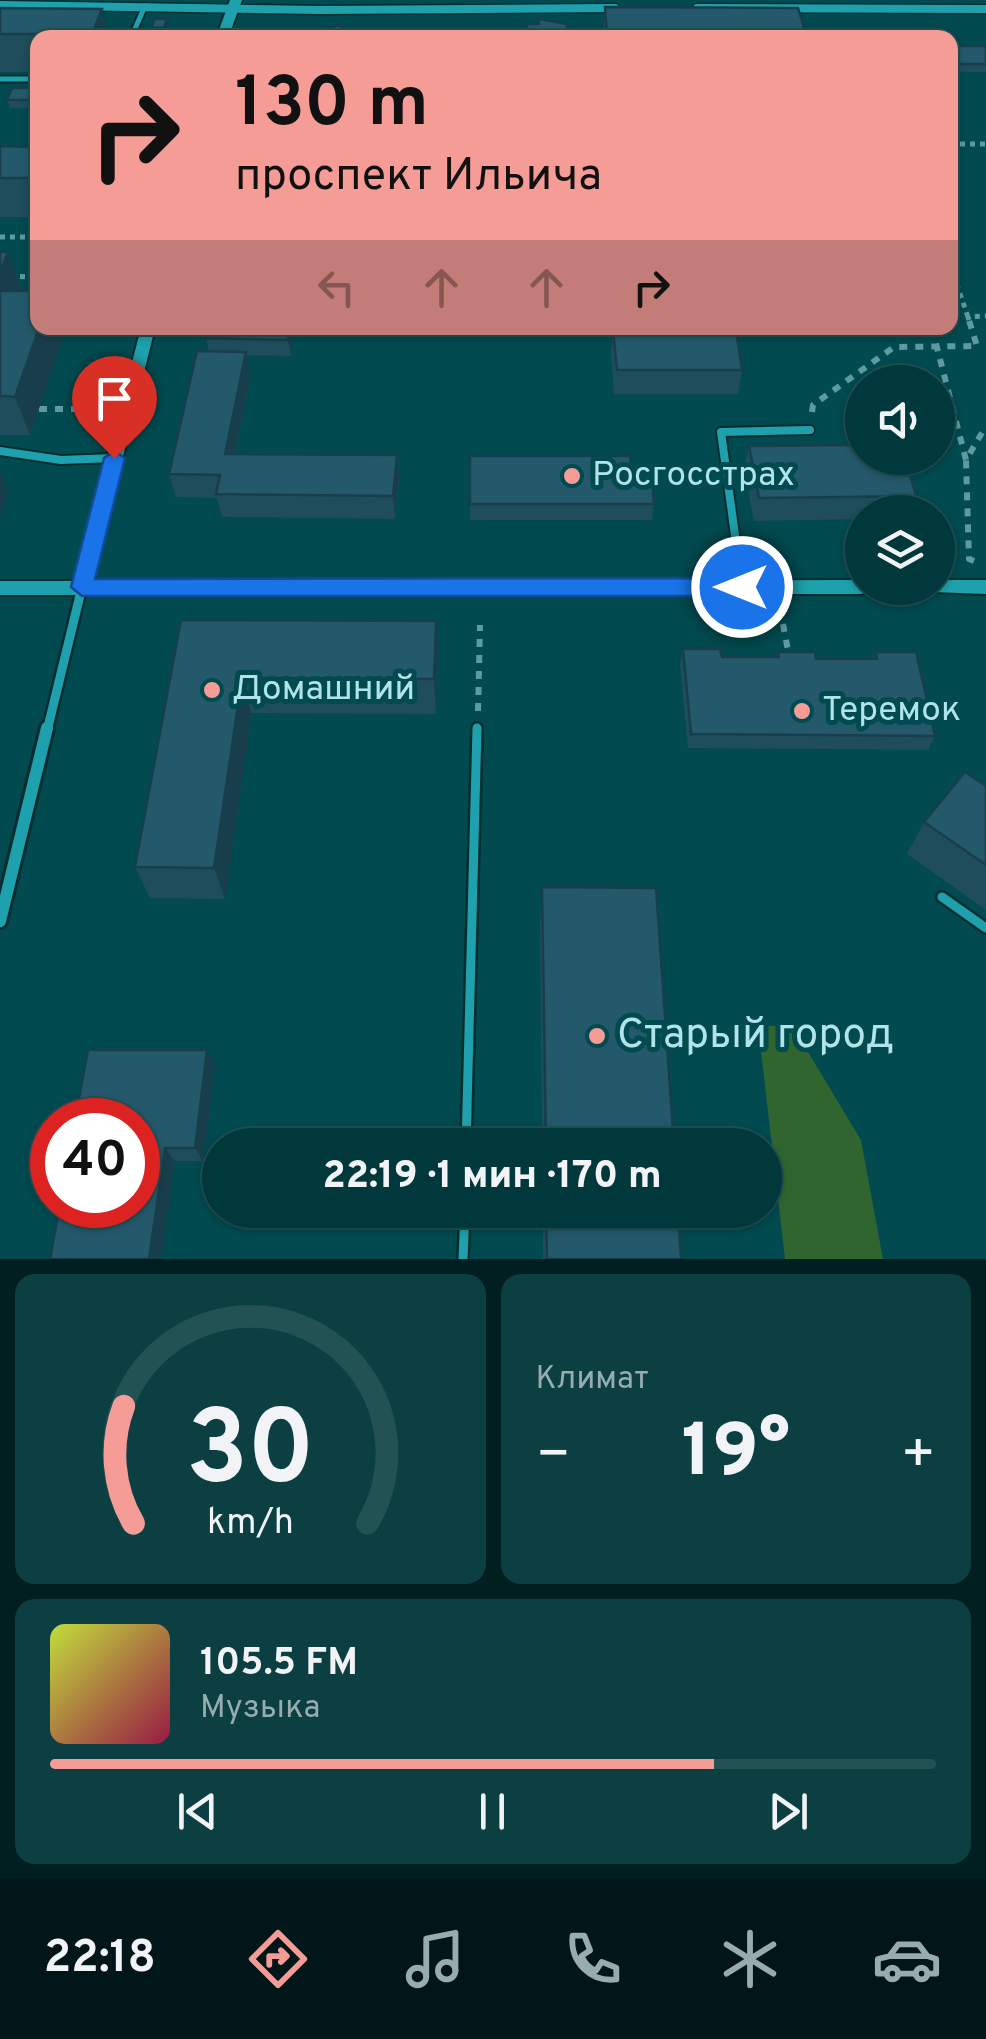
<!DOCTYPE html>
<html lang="ru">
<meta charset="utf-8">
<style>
:root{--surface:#01383b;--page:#0b3f42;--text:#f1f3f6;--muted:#96acaf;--line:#235255;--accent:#f59c96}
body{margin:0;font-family:Overpass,sans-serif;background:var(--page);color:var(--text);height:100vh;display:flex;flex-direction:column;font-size:38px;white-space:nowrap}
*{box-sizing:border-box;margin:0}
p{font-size:32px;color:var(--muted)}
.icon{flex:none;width:55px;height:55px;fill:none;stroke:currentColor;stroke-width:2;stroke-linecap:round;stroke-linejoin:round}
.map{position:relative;height:1259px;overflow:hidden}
.sheet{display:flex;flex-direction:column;gap:15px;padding:15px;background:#011f20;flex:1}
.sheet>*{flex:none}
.banner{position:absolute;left:30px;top:30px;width:928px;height:305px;border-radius:20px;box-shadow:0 2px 8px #0004,0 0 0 2px var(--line);background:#f59c96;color:#111;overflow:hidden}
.fabs{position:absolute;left:845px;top:365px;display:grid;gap:20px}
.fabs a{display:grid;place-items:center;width:110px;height:110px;border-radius:50%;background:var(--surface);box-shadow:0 2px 8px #0004,0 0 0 2px var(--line);font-size:50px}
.speed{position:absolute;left:30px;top:1098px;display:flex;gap:20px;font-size:50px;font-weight:700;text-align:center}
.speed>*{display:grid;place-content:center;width:130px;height:130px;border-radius:50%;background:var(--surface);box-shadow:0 2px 8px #0004,0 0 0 2px var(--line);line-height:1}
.speed .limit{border:15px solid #d22;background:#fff;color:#111}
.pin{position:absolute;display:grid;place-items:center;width:85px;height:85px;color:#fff;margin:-102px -42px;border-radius:50% 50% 50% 0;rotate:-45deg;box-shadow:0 0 10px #0007}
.pin .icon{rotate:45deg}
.me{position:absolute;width:110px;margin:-55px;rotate:270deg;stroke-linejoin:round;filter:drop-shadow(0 0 8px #0008)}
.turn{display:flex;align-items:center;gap:35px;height:210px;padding:0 40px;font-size:45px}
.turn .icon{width:130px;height:130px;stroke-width:2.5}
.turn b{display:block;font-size:70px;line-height:85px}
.lanes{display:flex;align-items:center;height:95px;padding:0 40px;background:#0003;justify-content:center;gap:50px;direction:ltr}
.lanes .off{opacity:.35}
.big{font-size:75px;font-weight:800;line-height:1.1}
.sheet .tile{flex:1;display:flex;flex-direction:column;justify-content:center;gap:15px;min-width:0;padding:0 35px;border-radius:20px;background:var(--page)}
.sheet .dial{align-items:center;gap:0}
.dial svg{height:260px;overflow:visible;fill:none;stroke:var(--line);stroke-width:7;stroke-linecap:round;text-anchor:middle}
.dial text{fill:var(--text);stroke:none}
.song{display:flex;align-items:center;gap:30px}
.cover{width:120px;height:120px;border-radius:15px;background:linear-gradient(135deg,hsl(70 70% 55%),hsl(340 70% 35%))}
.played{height:10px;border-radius:5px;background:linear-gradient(90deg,var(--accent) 75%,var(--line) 75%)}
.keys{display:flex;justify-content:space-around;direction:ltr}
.heat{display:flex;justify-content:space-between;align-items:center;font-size:55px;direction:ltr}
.sheet .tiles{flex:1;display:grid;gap:15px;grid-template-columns:1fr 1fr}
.tile:last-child{grid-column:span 2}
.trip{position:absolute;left:202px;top:1128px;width:580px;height:100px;border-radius:50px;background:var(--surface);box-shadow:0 2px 8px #0004,0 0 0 2px var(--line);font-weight:800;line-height:100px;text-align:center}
.tab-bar{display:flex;height:160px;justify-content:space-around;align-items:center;background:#001618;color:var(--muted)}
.tab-bar .icon{width:70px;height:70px}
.tab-bar .current{color:var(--accent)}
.tab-bar b{font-size:45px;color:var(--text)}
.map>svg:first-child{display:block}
.green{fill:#306530}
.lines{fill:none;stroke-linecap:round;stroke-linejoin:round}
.service-far2-casing{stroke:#062d30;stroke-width:9}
.service-far1-casing{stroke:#062d30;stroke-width:12}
.service-casing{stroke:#062d30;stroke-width:14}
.minor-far2-casing{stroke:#062d30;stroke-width:11}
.minor-far1-casing{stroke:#062d30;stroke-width:14}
.minor-casing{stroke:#062d30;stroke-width:18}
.tertiary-casing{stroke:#062d30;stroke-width:4}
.path-far1{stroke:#5e9ba0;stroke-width:5;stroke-dasharray:5 5;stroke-linecap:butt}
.path{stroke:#5e9ba0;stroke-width:6;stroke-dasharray:8 8;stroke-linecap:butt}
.service-far2{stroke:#1ea1ac;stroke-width:5}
.service-far1{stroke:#1ea1ac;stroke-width:8}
.service{stroke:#1ea1ac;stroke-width:9}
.minor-far2{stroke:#1ea1ac;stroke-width:8}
.minor-far1{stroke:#1ea1ac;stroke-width:9}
.minor{stroke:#1ea1ac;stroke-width:12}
.tertiary{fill:#1ea1ac;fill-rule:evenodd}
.wall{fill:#1f4d5c}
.shaded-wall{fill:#193e4b}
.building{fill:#24596b;stroke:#193e4b;stroke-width:2.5}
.route{fill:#1a73e8;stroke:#114b97;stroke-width:2.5}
.poi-dot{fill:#f59c96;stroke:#014a4f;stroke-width:4}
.labels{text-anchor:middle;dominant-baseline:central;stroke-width:10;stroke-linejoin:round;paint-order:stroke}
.poi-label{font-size:35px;fill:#b1e4e9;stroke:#014a4f;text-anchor:start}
.near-poi-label{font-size:42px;fill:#b1e4e9;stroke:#014a4f;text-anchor:start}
</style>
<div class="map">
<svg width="986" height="1259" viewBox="0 0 986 1259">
<rect width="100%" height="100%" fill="#014a4f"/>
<path class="green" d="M758 1025 793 1027 861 1140 883 1259H785Z"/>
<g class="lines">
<defs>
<path id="service-far2" d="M131 38 145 6
M0 79H38"/>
<path id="service-far1" d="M0 451 61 460 114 458
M742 587 721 432 810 430"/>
<path id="service" d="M942 897 986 928
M466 1145 477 728
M463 1259 465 1210"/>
<path id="minor-far2" d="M0 5 320 10 615 8
M697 8 986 9"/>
<path id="minor-far1" d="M47 731 82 587"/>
<path id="minor" d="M0 921 47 728"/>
<path id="tertiary" d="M230 0H242L228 38H216Z
M141 328H155L92 581 862 580V588H870L862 594 0 595V581H75Z
M938 580H986V594L932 592 930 588H938Z"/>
</defs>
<use href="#service-far2" class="service-far2-casing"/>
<use href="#service-far1" class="service-far1-casing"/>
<use href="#service" class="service-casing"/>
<use href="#minor-far2" class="minor-far2-casing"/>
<use href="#minor-far1" class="minor-far1-casing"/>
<use href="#minor" class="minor-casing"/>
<use href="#tertiary" class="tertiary-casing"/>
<path class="path-far1" d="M950 144H986
M0 237H38
M950 265 968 317
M0 276 38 277
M969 320 968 317 986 316"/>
<path class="path" d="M932 328 966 460
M39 409H78
M812 412 813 405 894 347 977 346 968 317
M974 561 969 559 966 460 986 426
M783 624 789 656
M478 711 480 625"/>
<use href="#service-far2" class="service-far2"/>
<use href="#service-far1" class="service-far1"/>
<use href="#service" class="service"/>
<use href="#minor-far2" class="minor-far2"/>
<use href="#minor-far1" class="minor-far1"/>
<use href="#minor" class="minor"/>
<use href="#tertiary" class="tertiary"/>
</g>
<path class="wall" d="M605 7 806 35 805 38H603Z
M0 8 109 38H38V72H0Z
M169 27 166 36H153L152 28Z
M950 46H986V72H950Z
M38 88V109L10 108 7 100Z
M0 146 38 147V217H0Z
M0 252H8L22 291 38 328H64L65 331 30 435H0Z
M209 328H296L291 356 246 355 250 376 235 454 397 455 399 478 395 519 222 517 217 498 176 497 169 474 209 352 206 338Z
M613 330 742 370 738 394H614L611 354Z
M749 446 916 496 910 512H862V519L754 521 744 469Z
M470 456 632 478 654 504 652 520H470Z
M181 620 436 621 438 657 436 714 251 713 225 899 150 898 135 867Z
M683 649 722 657H776L778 652 816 659H873L876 652 935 736 928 750 688 748 680 664Z
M986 786V910L907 854 924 822Z
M542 887 674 1145H542L540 926Z
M207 1050 215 1065 203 1161H175L50 1259Z
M543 1210H678L681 1259H543Z"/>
<path class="shaded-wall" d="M102 9 109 38H92V34Z
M167 19 169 27 166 36 164 28Z
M8 252 22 292 0 310V272Z
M39 328H64L65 331 30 435 15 397Z
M290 328H296L291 356 288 340Z
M246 352 250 376 230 478 225 454Z
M397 455 399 478 395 519 393 496Z
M0 472 8 491 0 518Z
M436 621 438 657 436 714 434 679Z
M242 678 251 713 225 899 214 868Z
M207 1050 215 1065 203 1161 195 1148Z
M165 1148 175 1161 161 1259H149Z"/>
<path class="building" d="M605 7 798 8 806 35 607 34Z
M0 8 102 9 92 34H0Z
M154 19H167L164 28H152Z
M539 19 567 24 566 38H526L527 24H539Z
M339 25 345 31 448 32V38H257L258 31 315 32Z
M950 46H986V64H950Z
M12 88H38V100H7Z
M0 146 38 147 36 178H0Z
M0 252H8L0 272Z
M0 291H38V328H39L15 397 0 396Z
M209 328H290L288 340 206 338Z
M613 330H736L742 370H617Z
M197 351 246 352 225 454 397 455 393 496 216 494 220 475 169 474Z
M862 445V458H905L916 496 759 498 749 446Z
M470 456H630L632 478H652L654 504H470Z
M181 620 436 621 434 679 242 678 214 868 135 867Z
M683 649H720L722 657H779L778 652H815L816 659H877L876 652H916L935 736 691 734Z
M965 772 986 786V865L924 822Z
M542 887 656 888 674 1145H546Z
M88 1050H207L195 1148H165L149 1259H50L60 1205H138V1120H75Z
M546 1210H678L681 1259H547Z"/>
<path class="route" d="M114 451 125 458 95 579 742 578 753 587 742 596H82L71 587 104 458Z"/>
<g class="poi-dot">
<circle cx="572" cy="476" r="10"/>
<circle cx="212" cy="690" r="10"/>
<circle cx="802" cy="711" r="10"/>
<circle cx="597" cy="1036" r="10"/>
</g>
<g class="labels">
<g class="poi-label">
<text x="592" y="476">Росгосстрах</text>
<text x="232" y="690">Домашний</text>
<text x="822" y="711">Теремок</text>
</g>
<g class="near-poi-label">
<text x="617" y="1036">Старый город</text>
</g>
</g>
</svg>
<div class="fabs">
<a><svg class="icon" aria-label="sound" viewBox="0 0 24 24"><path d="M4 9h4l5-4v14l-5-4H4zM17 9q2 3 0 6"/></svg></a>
<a><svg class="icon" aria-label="layers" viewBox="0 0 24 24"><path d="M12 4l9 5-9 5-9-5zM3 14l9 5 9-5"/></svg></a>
</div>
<div class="speed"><div class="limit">40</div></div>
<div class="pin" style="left:114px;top:458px;background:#d93025"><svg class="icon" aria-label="arrive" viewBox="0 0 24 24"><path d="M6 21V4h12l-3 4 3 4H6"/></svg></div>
<svg class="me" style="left:742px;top:587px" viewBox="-20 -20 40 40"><circle r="17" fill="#1a73e8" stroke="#fff" stroke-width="3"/><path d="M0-11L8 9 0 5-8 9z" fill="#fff"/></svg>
<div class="trip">22:19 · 1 мин · 170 m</div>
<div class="banner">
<div class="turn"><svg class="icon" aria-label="right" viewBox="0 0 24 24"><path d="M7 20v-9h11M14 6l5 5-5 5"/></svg><div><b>130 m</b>проспект Ильича</div></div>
<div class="lanes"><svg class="icon off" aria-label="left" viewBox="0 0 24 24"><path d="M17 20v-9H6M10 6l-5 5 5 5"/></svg><svg class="icon off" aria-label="ahead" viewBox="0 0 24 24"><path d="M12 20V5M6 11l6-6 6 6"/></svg><svg class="icon off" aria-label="ahead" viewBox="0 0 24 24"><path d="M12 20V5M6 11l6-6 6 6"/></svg><svg class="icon" aria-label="right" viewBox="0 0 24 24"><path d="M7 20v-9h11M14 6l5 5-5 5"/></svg></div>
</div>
</div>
<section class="sheet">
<div class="tiles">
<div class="tile dial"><svg viewBox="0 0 100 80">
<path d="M14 69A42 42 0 1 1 86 69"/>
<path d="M14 69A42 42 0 0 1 11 33" stroke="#f59c96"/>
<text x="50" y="56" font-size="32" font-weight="700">30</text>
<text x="50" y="72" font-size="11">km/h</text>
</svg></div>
<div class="tile"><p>Климат</p>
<div class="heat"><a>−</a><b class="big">19°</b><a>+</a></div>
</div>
<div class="tile">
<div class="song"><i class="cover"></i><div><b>105.5 FM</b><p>Музыка</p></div></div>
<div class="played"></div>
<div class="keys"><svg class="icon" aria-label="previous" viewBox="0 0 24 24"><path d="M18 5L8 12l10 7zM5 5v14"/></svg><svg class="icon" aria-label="pause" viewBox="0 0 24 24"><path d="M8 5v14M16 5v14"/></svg><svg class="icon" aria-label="next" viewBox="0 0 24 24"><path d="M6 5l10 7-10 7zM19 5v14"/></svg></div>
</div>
</div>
</section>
<nav class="tab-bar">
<b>22:18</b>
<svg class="icon current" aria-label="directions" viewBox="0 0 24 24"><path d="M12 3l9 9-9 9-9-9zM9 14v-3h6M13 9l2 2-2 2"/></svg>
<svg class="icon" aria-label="music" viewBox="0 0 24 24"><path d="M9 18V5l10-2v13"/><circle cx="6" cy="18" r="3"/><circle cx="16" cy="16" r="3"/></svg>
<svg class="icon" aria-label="phone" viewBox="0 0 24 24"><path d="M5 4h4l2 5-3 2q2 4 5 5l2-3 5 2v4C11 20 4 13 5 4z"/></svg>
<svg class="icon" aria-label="climate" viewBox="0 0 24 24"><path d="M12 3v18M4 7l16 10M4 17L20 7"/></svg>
<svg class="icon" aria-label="car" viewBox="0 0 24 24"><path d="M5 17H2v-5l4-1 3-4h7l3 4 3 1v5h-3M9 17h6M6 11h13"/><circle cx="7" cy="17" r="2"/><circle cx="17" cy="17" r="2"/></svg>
</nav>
